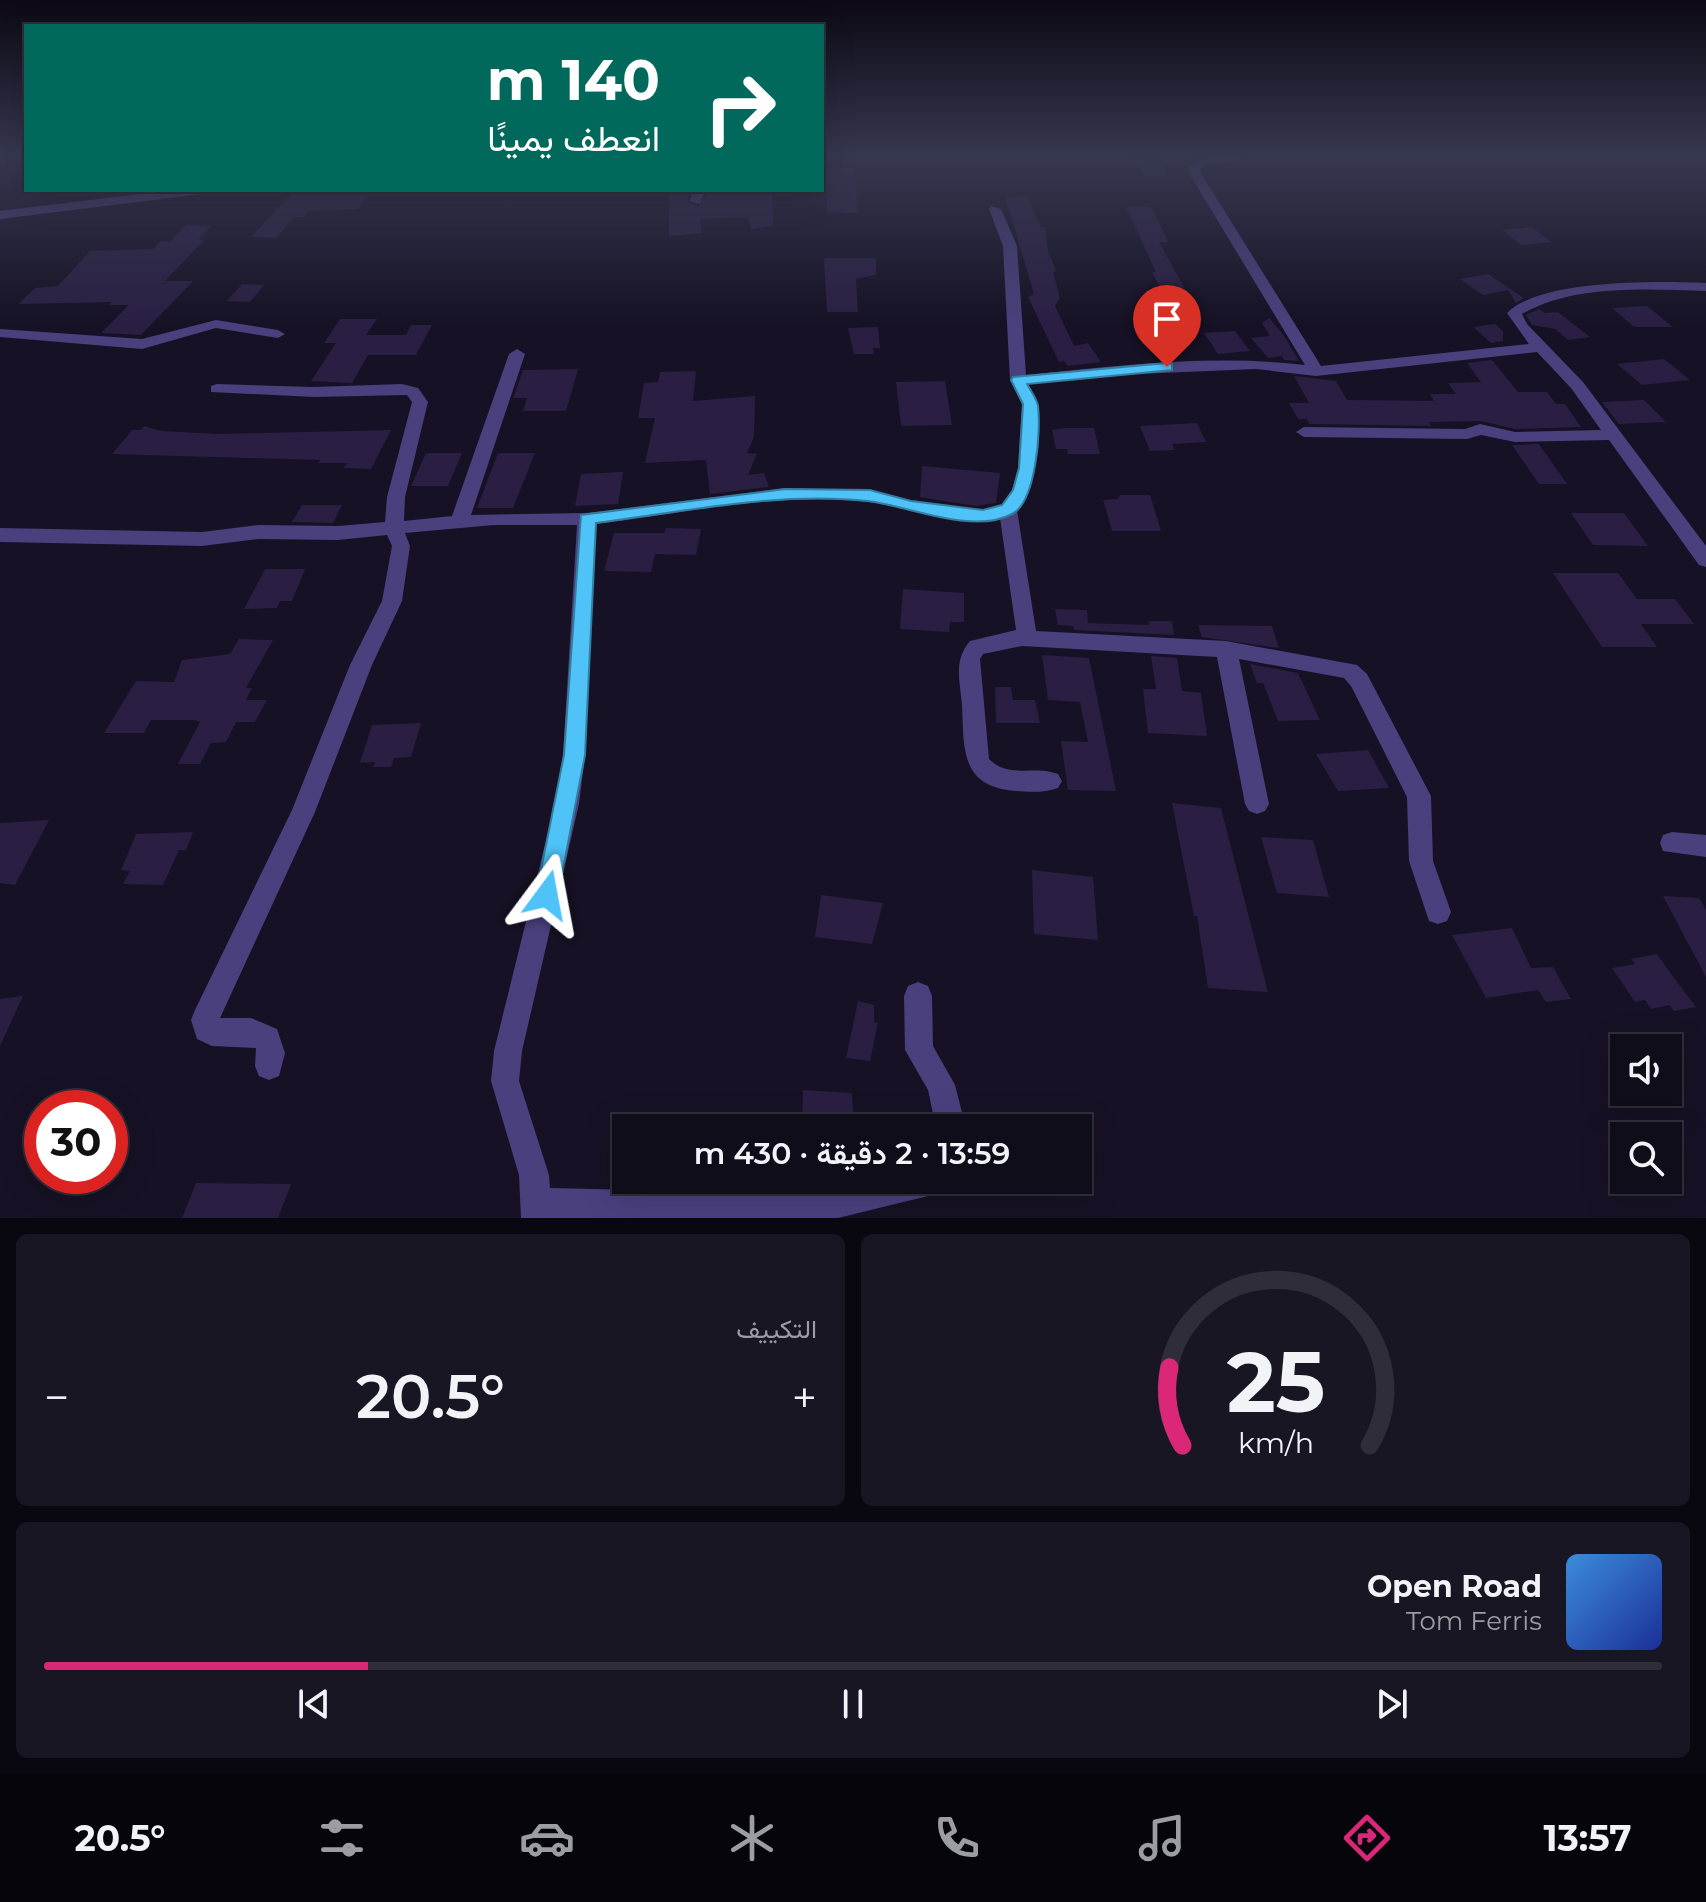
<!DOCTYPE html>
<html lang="ar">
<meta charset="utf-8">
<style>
:root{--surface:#100d1b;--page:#191624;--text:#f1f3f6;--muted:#9c9ca3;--line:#302d3a;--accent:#db2777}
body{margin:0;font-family:Montserrat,Vazirmatn,sans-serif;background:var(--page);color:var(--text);direction:rtl;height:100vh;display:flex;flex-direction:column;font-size:30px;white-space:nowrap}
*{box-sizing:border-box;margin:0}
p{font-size:26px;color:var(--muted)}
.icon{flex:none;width:44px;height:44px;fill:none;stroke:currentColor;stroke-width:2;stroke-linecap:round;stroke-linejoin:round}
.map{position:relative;height:1218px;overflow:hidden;direction:ltr}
.sheet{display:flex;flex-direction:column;gap:16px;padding:16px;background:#09070f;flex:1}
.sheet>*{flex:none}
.hud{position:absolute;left:24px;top:24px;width:800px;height:168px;border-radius:0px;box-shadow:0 8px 32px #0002,0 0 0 2px var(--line);direction:rtl;background:#00695c;color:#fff;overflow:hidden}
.controls{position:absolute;left:1610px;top:1034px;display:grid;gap:16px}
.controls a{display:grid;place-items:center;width:72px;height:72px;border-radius:0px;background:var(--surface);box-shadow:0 8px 32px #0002,0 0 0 2px var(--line);font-size:40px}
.speed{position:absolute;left:24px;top:1090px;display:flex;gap:16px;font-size:40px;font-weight:700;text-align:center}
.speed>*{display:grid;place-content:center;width:104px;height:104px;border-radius:50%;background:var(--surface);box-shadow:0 8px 32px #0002,0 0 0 2px var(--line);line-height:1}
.speed .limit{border:12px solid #d22;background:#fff;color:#111}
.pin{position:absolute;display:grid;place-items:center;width:68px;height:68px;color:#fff;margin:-82px -34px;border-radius:50% 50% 50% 0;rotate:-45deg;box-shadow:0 0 8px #0007}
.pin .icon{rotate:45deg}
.me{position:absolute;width:88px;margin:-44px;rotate:13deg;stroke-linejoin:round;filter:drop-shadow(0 0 6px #0008)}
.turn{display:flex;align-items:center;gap:28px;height:168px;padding:0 32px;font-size:36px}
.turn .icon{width:104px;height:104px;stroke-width:2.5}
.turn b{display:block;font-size:56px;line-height:68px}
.big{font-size:60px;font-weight:600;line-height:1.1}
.sheet .widget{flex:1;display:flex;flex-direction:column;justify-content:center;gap:12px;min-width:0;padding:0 28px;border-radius:12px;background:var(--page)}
.sheet .dial{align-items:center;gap:0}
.dial svg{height:208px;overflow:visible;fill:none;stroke:var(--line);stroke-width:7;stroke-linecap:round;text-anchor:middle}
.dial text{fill:var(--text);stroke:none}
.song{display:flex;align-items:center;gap:24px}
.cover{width:96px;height:96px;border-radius:12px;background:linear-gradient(135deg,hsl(210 70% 55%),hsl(230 70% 35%))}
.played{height:8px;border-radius:4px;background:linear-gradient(90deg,var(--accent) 20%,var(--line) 20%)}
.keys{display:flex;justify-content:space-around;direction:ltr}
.heat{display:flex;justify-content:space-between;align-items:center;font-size:44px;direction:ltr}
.sheet .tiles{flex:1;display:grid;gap:16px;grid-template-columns:1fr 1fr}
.widget:last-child{grid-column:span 2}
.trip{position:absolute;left:612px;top:1114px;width:480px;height:80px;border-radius:0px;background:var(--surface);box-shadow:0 8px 32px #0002,0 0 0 2px var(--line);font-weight:600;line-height:80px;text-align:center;direction:rtl}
.menu{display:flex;height:128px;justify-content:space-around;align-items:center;background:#06050b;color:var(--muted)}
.menu .icon{width:56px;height:56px}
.menu .active{color:var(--accent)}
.menu b{font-size:36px;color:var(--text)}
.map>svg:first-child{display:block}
.building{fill:#2a1f43}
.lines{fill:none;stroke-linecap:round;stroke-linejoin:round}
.street{fill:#4a407e;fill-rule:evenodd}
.route{fill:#4fc3f7;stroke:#337fa1;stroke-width:2}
</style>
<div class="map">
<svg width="1706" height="1218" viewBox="0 0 1706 1218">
<rect width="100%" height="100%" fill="#161124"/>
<path class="building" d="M1130 156H1157L1167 176H1144Z
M854 167 858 213 827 212 826 169Z
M295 190H371L358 209 309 211 303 217H294L276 238 251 237Z
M669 190H690L687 202 699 207 707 192 772 191 773 226 751 229 748 217 700 219 702 233 669 236Z
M1027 196 1040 226 1045 228 1048 251 1056 271 1053 272 1060 298 1055 306 1074 346 1088 343 1101 362 1068 366 1064 361 1059 362 1028 297 1034 294 1006 200 1008 197Z
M1126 207H1150L1154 212 1168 242H1159L1199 314 1175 315 1152 272H1156Z
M186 225 212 226 199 239 204 240 165 281H193L141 335 101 333 129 305H109L111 302 18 304 35 288 58 286 90 251 153 249 161 241 170 242Z
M1532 227 1551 242 1521 245 1502 230Z
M824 258H876V275L856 279 858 312H827Z
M1488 274 1510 289 1524 298 1516 303 1508 290 1483 295 1460 279Z
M242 284 264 285 250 302 227 301Z
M1647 306 1673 327H1634L1612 308Z
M1539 309 1545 313 1558 312 1590 337 1568 340 1555 329 1532 325 1526 315Z
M1269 318 1283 334 1299 361 1284 360 1282 356 1268 358 1251 338 1270 336 1262 323Z
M340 319H377L366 335H406L411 325H432L416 355H368L352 383 311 381 336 343H324Z
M1495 324 1503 331V341L1491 343 1473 327Z
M878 327 880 348H873L874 354H854L848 328Z
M1235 331 1250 351 1218 354 1204 333Z
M1664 359 1690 380 1642 385 1617 364Z
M1492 360 1518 392H1547L1556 404H1565L1581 427 1515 429 1481 421 1429 422 1431 426 1309 424 1307 419H1298L1289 403H1309L1294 376 1336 381 1347 400 1434 401 1430 394H1456L1448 383 1481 382 1467 363Z
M578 369 566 411H523L527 398H513L523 370Z
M696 371 693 401 755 396 754 437 747 453 757 454 748 475 764 473 769 487 710 494 706 460 645 463 655 418H638L644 383 658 382 660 372Z
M945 381 952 425 901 426 896 382Z
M1644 400 1666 422 1619 424 1602 402Z
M1197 423 1206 442 1172 444 1174 450 1150 451 1140 426Z
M144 426 161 431 218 434 391 430 371 469 343 468 347 463H318L320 460 112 454 132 430H141Z
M1064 428H1094L1100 454H1068L1067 449H1056L1052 430Z
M1539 444 1567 484H1539L1512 445Z
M426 453H462L448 486H411Z
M498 453H535L513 508H477Z
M922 466 1000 473 996 503 975 506 920 497Z
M623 472 618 504 575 506 581 474Z
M1120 495H1150L1161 531H1112L1103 500 1118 499Z
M302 505H342L333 523 292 522Z
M1571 513H1624L1648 546 1593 545Z
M666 528 701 529 696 555 655 554 651 572 604 571 614 533H664Z
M265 569H305L292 601H280L277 608 244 609Z
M1553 573H1618L1637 599H1675L1694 624H1641L1657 647H1602Z
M903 589 964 593V622H950L949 632 900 629Z
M1055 609 1087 610 1088 623 1149 625 1148 621H1172L1174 635 1074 630 1073 626 1058 625Z
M1198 625 1272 626 1279 648 1202 637Z
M239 639 273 640 246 688H252L246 700H267L255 722H236L226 742 211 743 200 764H178L200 722 194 720H151L144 733H104L136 681 174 682 182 660 230 654Z
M1042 655 1089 658 1116 791 1068 790 1061 741 1088 742 1080 702 1048 700Z
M1151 656 1177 658 1182 691 1201 693 1207 736 1148 733 1143 689H1156Z
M1250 664 1298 673 1320 720 1278 721 1263 683H1257Z
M995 687H1011L1013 700H1035L1040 723H996Z
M421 723 411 757 394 758 391 767H373L375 762 360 763 372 725Z
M1368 750 1389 788 1338 791 1316 754Z
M1172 803 1221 808 1268 992 1208 988 1197 916H1194Z
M49 820 15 885 0 883V823Z
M193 832 186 850H179L163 885 123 884 130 871 121 870 136 834Z
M1261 837 1313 840 1329 897 1277 893Z
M1032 870 1093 877 1098 940 1034 934Z
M821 895 883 903 872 944 815 937Z
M1663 896 1699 898 1706 910V977Z
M1512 928 1531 968 1553 967 1571 999 1546 1002 1538 990 1486 998 1452 935Z
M1657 954 1669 971 1696 1007 1674 1011 1669 1005 1651 1009 1645 1000 1635 1002 1612 968 1635 964 1631 959Z
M23 996 0 1046V999Z
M858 1001 874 1005V1023L878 1022 870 1061 846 1058Z
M803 1090 852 1093 854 1128H802Z
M196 1183 291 1184 278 1218H182Z"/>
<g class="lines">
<path class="street" d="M1227 156H1260L1203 166 1199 170 1321 366 1529 344 1507 313C1540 279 1659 281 1706 283V291C1648 289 1573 284 1522 314L1527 324 1583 382 1706 546V567L1699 565 1609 440 1515 442 1481 435 1467 439 1304 437 1296 432 1304 427 1465 429 1480 424 1515 432 1601 430 1571 388 1537 352 1316 376 1256 369 1137 374 1028 384C1047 421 1040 476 1017 510L1036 631 1226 641 1357 665 1367 674 1431 796 1433 861 1451 912 1447 921 1438 924 1429 921 1409 861 1407 797 1351 686 1344 678 1239 659 1269 804 1265 811 1257 814 1249 811 1245 804 1217 657 1022 646 983 654 980 659 989 759C1009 779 1034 765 1058 774L1062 781 1058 788C1045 793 1029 792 1016 791 960 787 964 749 962 705 960 681 953 661 970 641L1016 630 1000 518C956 529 912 507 868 502 778 492 685 513 596 524L585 755 579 804 522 1051 519 1081 549 1175 550 1188 807 1194 868 1180H947L943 1191 932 1195 838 1218H521L519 1175 491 1081 494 1051 555 804 563 755 577 525H494L405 533 410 546 402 601 372 665 315 812 220 1018H251L277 1029 285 1053 279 1076 269 1080 259 1076 255 1066 256 1048 212 1046 197 1039 191 1020 195 1010 292 810 350 665 382 601 392 546 387 535 338 540 259 539 202 546 0 542V528L202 532 259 525 338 526 385 522 387 497 412 402 407 395 314 397 211 392V386L217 384 314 387 402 384 418 388 428 402 405 497 404 521 452 516 509 354 517 349 525 354 471 515 587 513 785 488 870 490 911 500 983 510 1002 505 1012 490 1018 468 1022 404 1010 380 1003 246 989 209 991 206 1001 209 1017 246 1026 375C1118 366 1212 354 1305 365L1187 170 1195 160Z
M172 190H208L202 194 0 219V211Z
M693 190H705L700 204 690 201Z
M216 320 278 330 285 334 278 338 216 328 142 349 0 337V329L142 339Z
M1672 832 1706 835V857L1663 851 1660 843 1663 835Z
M918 982 928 986 932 996 933 1046 955 1085 966 1128H936L928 1090 905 1050 904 996 908 986Z"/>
</g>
<linearGradient id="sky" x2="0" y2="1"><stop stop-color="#0c0914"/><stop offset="0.48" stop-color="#363850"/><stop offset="1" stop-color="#363850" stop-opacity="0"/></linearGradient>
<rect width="1706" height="326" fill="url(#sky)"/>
<path class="route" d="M1167 363 1172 364V370L1027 384C1031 391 1037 399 1038 406 1041 431 1036 502 1012 514 973 535 909 506 868 501 778 491 684 512 596 523L585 755 558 895 555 903 547 906 539 903 536 895 564 755 581 515 785 489 870 490 911 501 983 510 1002 505 1013 490 1019 468 1023 404 1011 380 1013 377Z"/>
</svg>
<div class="controls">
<a><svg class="icon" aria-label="sound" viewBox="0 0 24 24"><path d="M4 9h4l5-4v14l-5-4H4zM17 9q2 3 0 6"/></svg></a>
<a><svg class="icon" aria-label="search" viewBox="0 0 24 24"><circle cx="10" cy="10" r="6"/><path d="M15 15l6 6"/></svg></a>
</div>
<div class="speed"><div class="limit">30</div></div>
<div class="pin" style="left:1167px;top:367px;background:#d93025"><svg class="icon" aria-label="arrive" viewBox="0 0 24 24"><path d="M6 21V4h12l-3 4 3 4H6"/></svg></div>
<svg class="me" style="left:547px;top:895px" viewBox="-20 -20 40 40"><path d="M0-17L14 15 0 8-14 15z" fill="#4fc3f7" stroke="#fff" stroke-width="4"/></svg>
<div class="trip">13:59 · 2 دقيقة · 430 m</div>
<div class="hud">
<div class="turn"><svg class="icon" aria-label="right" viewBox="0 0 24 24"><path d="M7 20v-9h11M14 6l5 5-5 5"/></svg><div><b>140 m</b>انعطف يمينًا</div></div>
</div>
</div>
<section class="sheet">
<div class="tiles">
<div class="widget dial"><svg viewBox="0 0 100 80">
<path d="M14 69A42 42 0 1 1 86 69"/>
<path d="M14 69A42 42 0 0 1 9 39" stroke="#db2777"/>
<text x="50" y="56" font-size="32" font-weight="700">25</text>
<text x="50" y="72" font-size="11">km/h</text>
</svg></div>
<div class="widget"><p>التكييف</p>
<div class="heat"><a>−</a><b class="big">20.5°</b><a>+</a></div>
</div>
<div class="widget">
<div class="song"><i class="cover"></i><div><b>Open Road</b><p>Tom Ferris</p></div></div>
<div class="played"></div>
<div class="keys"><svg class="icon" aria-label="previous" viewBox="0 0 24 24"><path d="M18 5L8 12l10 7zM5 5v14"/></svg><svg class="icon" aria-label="pause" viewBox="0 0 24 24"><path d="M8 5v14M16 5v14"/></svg><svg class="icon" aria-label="next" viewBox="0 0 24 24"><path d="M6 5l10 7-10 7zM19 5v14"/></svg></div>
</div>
</div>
</section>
<nav class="menu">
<b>13:57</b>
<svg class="icon active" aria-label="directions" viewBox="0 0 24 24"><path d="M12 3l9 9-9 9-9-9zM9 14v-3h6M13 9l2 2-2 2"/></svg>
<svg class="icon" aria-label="music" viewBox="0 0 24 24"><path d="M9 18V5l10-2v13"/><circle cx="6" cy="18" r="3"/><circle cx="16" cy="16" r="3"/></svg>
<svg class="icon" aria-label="phone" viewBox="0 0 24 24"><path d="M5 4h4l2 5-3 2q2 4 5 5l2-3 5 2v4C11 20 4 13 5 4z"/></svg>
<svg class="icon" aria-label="climate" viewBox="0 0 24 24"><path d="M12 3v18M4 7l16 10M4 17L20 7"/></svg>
<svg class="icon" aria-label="car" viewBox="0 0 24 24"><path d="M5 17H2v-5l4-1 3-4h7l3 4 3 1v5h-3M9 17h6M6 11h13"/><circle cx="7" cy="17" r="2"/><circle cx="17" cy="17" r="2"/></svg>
<svg class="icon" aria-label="filters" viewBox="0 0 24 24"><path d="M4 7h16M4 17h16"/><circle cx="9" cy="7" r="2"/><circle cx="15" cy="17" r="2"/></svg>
<b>20.5°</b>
</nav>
